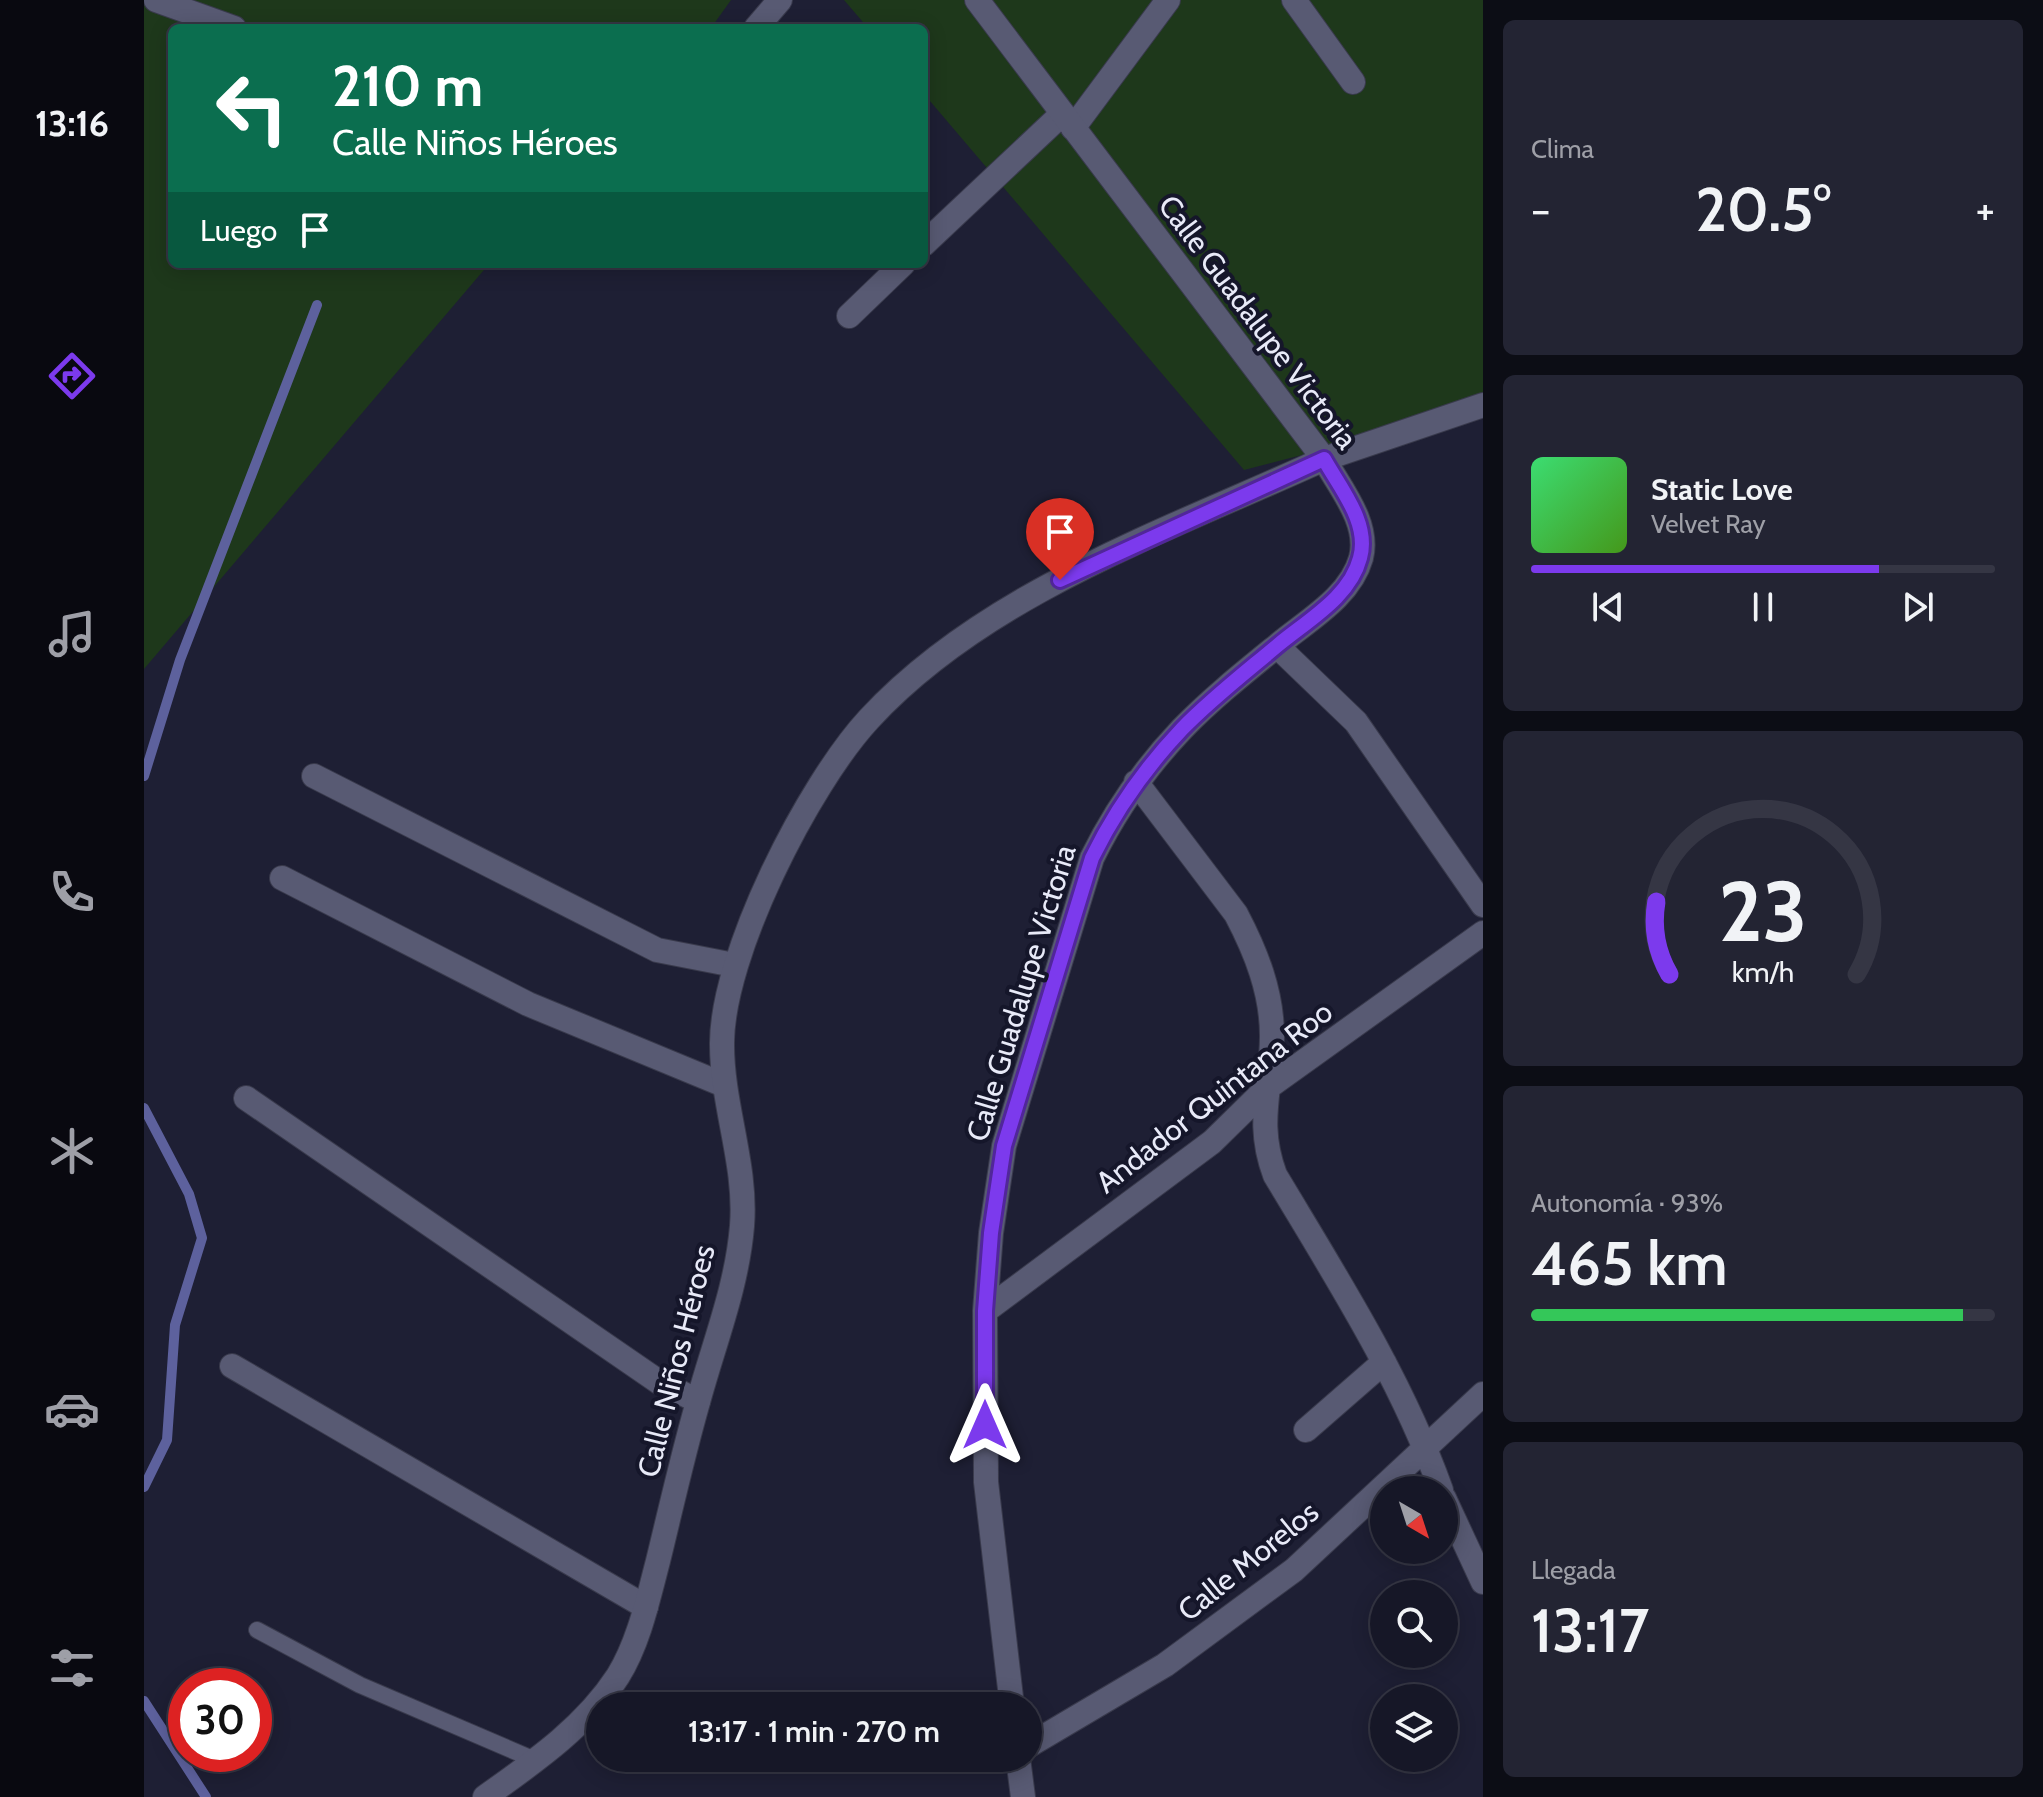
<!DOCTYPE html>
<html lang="es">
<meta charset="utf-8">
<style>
:root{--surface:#161727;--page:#232433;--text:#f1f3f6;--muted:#9e9fa7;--line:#353644;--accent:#7c3aed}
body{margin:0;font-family:Cabin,sans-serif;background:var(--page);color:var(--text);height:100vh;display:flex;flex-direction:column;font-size:30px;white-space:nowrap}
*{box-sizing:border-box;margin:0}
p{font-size:26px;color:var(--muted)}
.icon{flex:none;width:44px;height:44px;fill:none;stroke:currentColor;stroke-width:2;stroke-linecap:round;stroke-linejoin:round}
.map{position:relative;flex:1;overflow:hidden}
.sheet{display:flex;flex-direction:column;gap:20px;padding:20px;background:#0c0d15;width:560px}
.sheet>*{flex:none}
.guide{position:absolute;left:24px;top:24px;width:760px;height:244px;border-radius:12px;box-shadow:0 4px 20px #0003,0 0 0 2px var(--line);background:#0b6e4f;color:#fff;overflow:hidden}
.needle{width:52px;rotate:141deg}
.fabs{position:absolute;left:1226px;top:1476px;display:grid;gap:16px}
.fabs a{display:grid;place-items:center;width:88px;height:88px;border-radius:50%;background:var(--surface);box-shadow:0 4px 20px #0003,0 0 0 2px var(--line);font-size:40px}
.speed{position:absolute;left:24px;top:1668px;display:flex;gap:16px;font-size:40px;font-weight:700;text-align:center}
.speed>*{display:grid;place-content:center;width:104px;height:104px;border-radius:50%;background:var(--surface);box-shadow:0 4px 20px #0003,0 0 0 2px var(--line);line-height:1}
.speed .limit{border:12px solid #d22;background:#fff;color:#111}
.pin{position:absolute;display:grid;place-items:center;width:68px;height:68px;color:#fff;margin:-82px -34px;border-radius:50% 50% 50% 0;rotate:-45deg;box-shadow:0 0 8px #0007}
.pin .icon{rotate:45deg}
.me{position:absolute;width:88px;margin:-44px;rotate:0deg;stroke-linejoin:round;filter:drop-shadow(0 0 6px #0008)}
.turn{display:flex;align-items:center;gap:28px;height:168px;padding:0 32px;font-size:36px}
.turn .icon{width:104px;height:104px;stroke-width:2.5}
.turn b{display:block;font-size:56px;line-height:68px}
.then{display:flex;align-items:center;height:76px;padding:0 32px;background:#0003;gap:16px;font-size:30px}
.big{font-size:60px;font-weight:600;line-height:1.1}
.sheet .tile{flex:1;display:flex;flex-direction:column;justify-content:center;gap:12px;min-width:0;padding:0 28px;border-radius:12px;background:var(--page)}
.sheet .dial{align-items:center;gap:0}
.dial svg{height:208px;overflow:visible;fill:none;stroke:var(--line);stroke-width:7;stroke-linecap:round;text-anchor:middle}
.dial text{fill:var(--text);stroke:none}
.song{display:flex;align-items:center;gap:24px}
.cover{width:96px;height:96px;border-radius:12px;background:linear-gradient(135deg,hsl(140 70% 55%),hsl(100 70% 35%))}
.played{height:8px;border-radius:4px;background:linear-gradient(90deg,var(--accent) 75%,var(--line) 75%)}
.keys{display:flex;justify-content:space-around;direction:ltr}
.heat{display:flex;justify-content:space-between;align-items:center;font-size:44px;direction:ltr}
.charge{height:12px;border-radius:6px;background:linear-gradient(90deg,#34c759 93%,var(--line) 0)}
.trip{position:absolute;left:442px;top:1692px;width:456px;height:80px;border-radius:40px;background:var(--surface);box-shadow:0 4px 20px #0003,0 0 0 2px var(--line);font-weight:600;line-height:80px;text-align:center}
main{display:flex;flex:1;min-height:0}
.tabs{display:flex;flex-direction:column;width:144px;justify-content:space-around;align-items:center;background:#090910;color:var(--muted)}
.tabs .icon{width:56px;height:56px}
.tabs .selected{color:var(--accent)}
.tabs b{font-size:36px;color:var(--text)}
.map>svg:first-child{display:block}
.green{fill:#1e381b}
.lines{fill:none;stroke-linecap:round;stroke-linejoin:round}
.stream{stroke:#5d619d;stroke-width:10}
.service-casing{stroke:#393a4c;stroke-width:18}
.minor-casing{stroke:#393a4c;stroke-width:26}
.tertiary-casing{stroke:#393a4c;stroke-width:26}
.service{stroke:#585a73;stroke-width:16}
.minor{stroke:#585a73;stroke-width:24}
.tertiary{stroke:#585a73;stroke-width:24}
.route-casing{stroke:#51269a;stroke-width:20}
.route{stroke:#7c3aed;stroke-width:14}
.labels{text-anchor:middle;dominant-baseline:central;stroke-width:8;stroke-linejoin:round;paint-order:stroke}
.street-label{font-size:30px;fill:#e8eaf8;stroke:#15162a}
</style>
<main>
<nav class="tabs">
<b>13:16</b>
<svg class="icon selected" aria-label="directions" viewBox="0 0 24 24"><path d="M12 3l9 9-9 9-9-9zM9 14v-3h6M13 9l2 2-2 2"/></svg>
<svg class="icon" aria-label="music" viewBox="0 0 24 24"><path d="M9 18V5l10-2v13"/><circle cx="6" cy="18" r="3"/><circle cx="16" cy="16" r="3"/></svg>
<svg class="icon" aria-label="phone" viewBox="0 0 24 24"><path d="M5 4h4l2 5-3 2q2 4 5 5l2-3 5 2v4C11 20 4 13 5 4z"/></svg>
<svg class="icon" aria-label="climate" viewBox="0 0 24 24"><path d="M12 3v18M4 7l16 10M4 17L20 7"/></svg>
<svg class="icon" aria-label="car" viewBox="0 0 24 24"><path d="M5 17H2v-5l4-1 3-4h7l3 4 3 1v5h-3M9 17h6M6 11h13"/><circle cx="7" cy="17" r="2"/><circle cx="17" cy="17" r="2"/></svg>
<svg class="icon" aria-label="filters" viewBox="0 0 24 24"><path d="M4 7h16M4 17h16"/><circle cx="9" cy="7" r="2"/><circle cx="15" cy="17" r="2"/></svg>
</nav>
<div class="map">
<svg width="1339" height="1797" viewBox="0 0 1339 1797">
<rect width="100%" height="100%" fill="#1e1f34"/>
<path class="green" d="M0 0H587L567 28H28V264H345L0 669Z
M700 0H1339V408L1100 470 780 94V28H724Z"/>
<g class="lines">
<path class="stream" d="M0 776 36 660 173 305
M0 1108 45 1194 58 1238 31 1325 23 1440 0 1487
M0 1701 62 1797"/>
<defs>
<path id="service" d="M113 1630 216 1685 391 1760"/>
<path id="minor" d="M12 0 90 28
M1150 0 1209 82
M612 28 636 0
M929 128 1024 0
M780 244 917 115
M705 316 759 264
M1133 646 1212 722 1339 905
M170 776 513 950 590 965
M992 782 1092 914C1112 952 1128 992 1128 1036 1128 1089 1111 1122 1131 1175 1192 1277 1257 1378 1297 1490
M138 878 384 1004 580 1085
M102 1098 515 1382 554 1401
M841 1311 1068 1142 1123 1088 1339 933
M88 1366 502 1607
M1162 1430 1240 1362
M1300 1498 1339 1582
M868 1706 842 1482 841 1311 847 1233 860 1146 948 858C972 809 1001 768 1038 729 1067 699 1102 671 1134 645 1164 620 1206 597 1217 558 1226 523 1196 488 1180 459L1339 405
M884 1746 1021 1665 1150 1570 1339 1394
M874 1758 879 1797"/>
<path id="tertiary" d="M341 1797C390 1762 441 1727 474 1676 495 1642 504 1599 514 1561 527 1508 539 1454 554 1402 570 1343 593 1287 598 1226 603 1165 578 1106 578 1045 577 956 664 785 725 719 841 593 1027 529 1180 459L833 0"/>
</defs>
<use href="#service" class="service-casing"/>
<use href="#minor" class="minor-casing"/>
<use href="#tertiary" class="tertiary-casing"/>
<use href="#service" class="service"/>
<use href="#minor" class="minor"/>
<use href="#tertiary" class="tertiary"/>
</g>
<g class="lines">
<defs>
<path id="route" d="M841 1425V1311L847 1233 860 1146 948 858C972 809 1001 768 1038 729 1067 699 1102 672 1134 645 1164 620 1206 597 1216 558 1226 523 1196 488 1180 459L916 580"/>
</defs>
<use href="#route" class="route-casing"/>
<use href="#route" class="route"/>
</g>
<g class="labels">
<g class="street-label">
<text transform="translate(1114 322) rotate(53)">Calle Guadalupe Victoria</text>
<text transform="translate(877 993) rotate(-73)">Calle Guadalupe Victoria</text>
<text transform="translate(1070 1097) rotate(-38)">Andador Quintana Roo</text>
<text transform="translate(532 1361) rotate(-76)">Calle Niños Héroes</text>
<text transform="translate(1104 1561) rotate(-39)">Calle Morelos</text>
</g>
</g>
</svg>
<div class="fabs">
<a><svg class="needle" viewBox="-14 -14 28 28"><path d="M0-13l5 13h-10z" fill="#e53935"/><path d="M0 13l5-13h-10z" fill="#9e9fa7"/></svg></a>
<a><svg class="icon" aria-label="search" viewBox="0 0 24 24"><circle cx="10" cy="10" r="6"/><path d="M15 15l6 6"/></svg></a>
<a><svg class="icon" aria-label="layers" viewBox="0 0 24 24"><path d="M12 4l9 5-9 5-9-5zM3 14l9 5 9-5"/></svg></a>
</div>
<div class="speed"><div class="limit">30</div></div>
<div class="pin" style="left:916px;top:580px;background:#d93025"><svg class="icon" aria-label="arrive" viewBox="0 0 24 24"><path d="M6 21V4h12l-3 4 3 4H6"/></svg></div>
<svg class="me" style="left:841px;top:1425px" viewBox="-20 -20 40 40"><path d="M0-17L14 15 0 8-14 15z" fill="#7c3aed" stroke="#fff" stroke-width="4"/></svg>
<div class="trip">13:17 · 1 min · 270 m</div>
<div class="guide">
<div class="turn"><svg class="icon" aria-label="left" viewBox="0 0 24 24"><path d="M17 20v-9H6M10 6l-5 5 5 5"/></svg><div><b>210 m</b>Calle Niños Héroes</div></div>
<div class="then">Luego<svg class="icon" aria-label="arrive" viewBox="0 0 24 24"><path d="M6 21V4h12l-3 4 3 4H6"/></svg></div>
</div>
</div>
<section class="sheet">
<div class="tile"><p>Clima</p>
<div class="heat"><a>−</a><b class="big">20.5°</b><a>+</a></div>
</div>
<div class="tile">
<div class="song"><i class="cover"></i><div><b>Static Love</b><p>Velvet Ray</p></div></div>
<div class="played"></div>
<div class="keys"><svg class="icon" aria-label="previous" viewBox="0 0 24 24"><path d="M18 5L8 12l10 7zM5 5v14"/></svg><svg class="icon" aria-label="pause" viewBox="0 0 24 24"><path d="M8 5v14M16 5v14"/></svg><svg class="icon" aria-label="next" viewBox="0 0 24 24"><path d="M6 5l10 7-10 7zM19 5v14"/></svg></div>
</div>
<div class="tile dial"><svg viewBox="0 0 100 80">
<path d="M14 69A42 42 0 1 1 86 69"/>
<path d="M14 69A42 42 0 0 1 9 41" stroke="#7c3aed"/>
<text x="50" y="56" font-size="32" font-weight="700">23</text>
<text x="50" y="72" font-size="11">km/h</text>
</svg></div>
<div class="tile"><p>Autonomía · 93%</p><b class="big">465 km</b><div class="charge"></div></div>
<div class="tile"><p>Llegada</p><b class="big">13:17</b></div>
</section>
</main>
